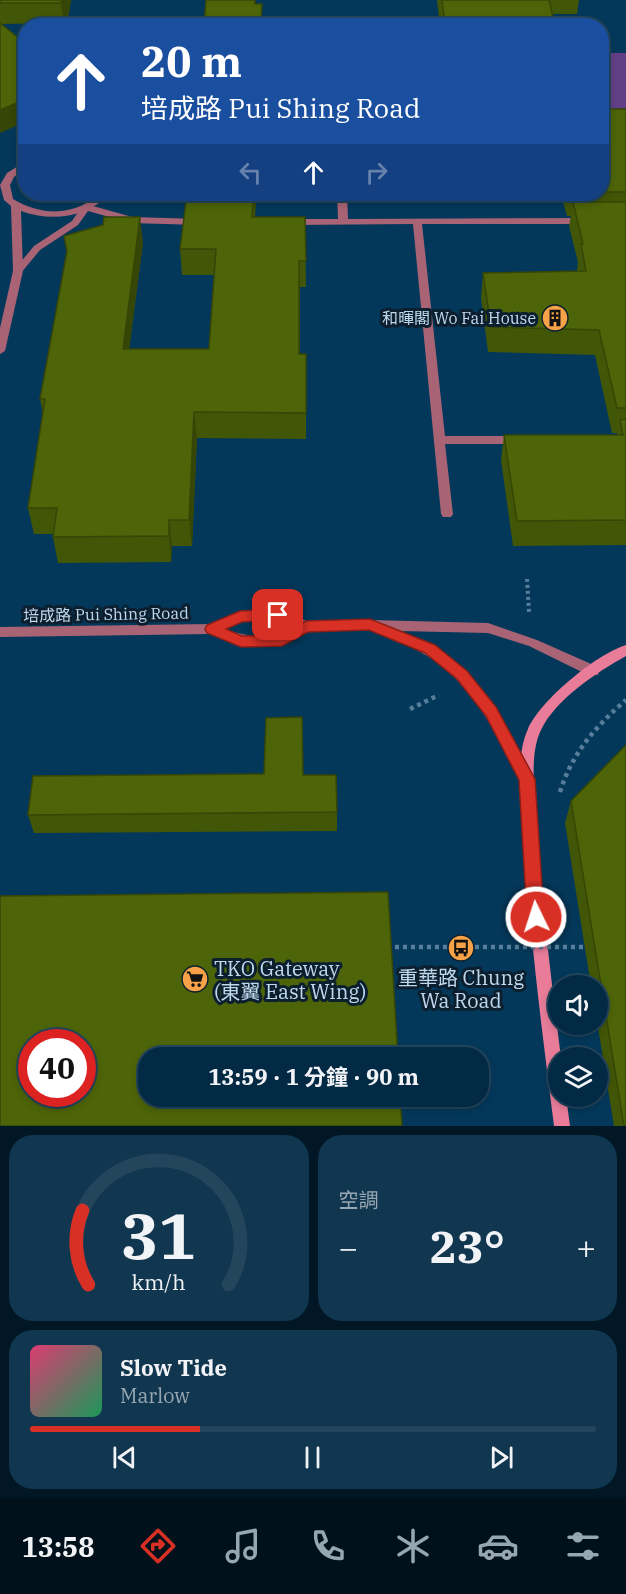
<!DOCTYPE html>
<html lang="zh-TW">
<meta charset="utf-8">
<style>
:root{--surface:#032a44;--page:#11364f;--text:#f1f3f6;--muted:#97a7b2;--line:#24465d;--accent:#d93025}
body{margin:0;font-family:"IBM Plex Serif","Noto Sans TC",serif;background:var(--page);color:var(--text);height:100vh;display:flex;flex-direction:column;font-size:22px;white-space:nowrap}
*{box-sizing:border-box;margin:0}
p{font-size:20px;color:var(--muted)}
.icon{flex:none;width:33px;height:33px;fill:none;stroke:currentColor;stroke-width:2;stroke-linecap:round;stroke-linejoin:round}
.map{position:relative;height:1126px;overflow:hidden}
.side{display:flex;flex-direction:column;gap:9px;padding:9px;background:#021725;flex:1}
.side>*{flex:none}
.top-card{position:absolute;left:18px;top:18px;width:591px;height:183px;border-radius:24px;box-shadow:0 3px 9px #0003,0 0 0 2px var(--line);background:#1a4fa0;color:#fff;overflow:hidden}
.tools{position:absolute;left:548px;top:975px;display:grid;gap:12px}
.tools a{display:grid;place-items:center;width:60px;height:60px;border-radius:50%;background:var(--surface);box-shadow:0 3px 9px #0003,0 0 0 2px var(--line);font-size:30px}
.speed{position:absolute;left:18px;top:1029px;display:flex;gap:12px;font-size:30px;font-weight:700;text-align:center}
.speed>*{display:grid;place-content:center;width:78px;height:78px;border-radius:50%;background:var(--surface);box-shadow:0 3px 9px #0003,0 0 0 2px var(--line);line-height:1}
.speed .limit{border:9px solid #d22;background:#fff;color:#111}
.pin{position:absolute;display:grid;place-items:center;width:51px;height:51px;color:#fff;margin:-26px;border-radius:12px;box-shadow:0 3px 9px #0006}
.me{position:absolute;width:66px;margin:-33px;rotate:356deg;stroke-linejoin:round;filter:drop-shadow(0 0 4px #0008)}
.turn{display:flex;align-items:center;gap:21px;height:126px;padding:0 24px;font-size:27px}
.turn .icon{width:78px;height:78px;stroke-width:2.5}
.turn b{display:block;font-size:42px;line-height:51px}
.lanes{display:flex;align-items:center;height:57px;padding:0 24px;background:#0003;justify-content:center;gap:30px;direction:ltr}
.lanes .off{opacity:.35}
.big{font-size:45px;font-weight:700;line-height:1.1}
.side .tile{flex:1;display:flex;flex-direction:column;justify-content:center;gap:9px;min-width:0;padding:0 21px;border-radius:24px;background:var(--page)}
.side .dial{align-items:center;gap:0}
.dial svg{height:156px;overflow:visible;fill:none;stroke:var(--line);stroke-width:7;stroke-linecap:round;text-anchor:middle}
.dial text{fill:var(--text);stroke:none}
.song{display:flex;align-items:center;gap:18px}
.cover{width:72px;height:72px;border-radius:9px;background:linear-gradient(135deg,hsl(340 70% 55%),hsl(150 70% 35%))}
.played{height:6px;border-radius:3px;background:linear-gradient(90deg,var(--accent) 30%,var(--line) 30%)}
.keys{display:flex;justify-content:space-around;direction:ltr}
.heat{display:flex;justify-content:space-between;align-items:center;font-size:33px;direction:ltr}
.side .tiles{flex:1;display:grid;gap:9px;grid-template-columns:1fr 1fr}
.tile:last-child{grid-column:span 2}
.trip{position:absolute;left:138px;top:1047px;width:351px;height:60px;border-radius:24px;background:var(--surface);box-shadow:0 3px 9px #0003,0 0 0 2px var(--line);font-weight:700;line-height:60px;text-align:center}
.menu{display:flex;height:96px;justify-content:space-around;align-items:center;background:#01111b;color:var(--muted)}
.menu .icon{width:42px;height:42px}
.menu .current{color:var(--accent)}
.menu b{font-size:27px;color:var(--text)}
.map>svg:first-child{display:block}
.green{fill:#623f87}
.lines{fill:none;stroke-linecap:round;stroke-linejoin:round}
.path-far1{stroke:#567e9a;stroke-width:4;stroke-dasharray:3 3;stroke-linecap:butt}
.path{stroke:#567e9a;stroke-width:4.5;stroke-dasharray:4 4;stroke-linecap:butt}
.lane{fill:#a86475;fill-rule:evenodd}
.street{fill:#a86475;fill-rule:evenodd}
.secondary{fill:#e87c99;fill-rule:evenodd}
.path-bridge{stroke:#567e9a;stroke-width:4.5;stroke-dasharray:4 4;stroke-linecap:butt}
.wall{fill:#425607}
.shaded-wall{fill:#364606}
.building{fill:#4d6408;stroke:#364606;stroke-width:1.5;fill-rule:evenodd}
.route{fill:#d93025;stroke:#8d1f18;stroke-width:1.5}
.labels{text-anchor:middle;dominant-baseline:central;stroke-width:6;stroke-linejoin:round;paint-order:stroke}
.poi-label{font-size:16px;fill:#c0d8ed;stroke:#0b1f2e;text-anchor:end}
.street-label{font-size:16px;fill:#c0d8ed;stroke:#0b1f2e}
.near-poi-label{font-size:20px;fill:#c0d8ed;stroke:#0b1f2e;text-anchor:start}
</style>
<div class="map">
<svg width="626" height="1126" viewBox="0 0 626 1126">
<rect width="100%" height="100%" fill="#04385a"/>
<path class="green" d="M602 53H626V119H602Z"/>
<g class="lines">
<path class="path-far1" d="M527 579 529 612"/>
<path class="path" d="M410 709 439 695
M560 792C572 753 596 726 626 700"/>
<path class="lane" d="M337 194H347L348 219 586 218 591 221 586 224H422L445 436H518L524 440 518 444H445L453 514 451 517H443L441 514 413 224 291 225 286 222 291 219H338Z
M86 204 132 217 199 219 204 222 199 225 131 223 88 211 78 225 40 250 21 273H15V269L34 246 72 221 83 205Z"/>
<path class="street" d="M26 161V168L14 177 10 185 13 199C34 212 60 216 83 205 94 199 96 193 109 194 87 218 50 222 21 211L23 271 5 351 0 354V328L13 271 11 206 4 200 0 185 7 173Z
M278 610 307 621 370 620 488 623 537 640 598 667 599 671 598 675H588L529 646 488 633 400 631C471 660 497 710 532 775L534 779 532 783 527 785 522 783C498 737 474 686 429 657 413 647 396 640 379 632L377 630 308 631 285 641 259 647 238 643 211 634 0 637V627L211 624 240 612ZM277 620 294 627C271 639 249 638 225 629L241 622Z"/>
<path class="secondary" d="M626 645V656C597 672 555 700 541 730 529 755 535 790 536 816 541 897 551 977 561 1058H558V1096H566L570 1126H554C542 1032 530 937 524 842 522 809 514 759 528 729 541 700 595 655 626 645Z"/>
<path class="path-bridge" d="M387 947H584"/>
</g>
<path class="wall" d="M0 0H71L68 18 64 23 1 24 26 121 0 133Z
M437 0H579L577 14H552L555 26H440Z
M602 109H626V545L513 546 501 460 504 435H617V433H612L595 355 488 352 481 298 483 273 577 271 578 262 569 226 571 216H567L562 198H465L464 194H602Z
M187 194H256L255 217H305L306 287H300V354H306V439L197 438 192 546H172L171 562 58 563 53 537V534H34L28 508 43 413 40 399 67 254 64 236 143 242 129 349H209L214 275H182L180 249 188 202Z
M303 775 337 812V831L34 833 28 815Z
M571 801 626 1126H614L597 1021V986H591L565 823Z"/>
<path class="shaded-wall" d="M63 0H71L68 18 64 23 61 3Z
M26 99V121L0 133V110Z
M254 194H256L255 217Z
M140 217 143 242 126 375 123 349Z
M194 412 197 438 192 546 189 520Z
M169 520 172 546 171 562 169 536Z"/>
<path class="building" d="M0 0H63L61 3H0Z
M206 0H255V4H262L261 20 294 21V26H204Z
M442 0H549L555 26H445Z
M0 23 26 44V99L0 110Z
M602 109H626V192H602Z
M253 201 252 217H305L306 261H299V354H306V413L194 412 189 520H169V536L53 537 57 508H28L45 399H40L67 251 64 236 103 225 104 217H140L123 349H209L216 249H180L186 202Z
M573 202H626V408H617L599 330 491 327 483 273 586 271 581 244H583Z
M626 419V520L517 521 504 435H623L620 420Z
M302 717 303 775H336L337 812 28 815 33 776 264 774 266 718Z
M626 745V1126H624L571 801Z
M388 892 398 1058H148V1096H400L402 1126H0V896ZM32 1042H82V1094H32Z"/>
<path class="route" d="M278 609 283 611V619L242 622 226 629 242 636 280 635 306 621 370 619 435 645 467 671 496 707 535 779 544 917 542 922 536 924 530 922 527 917 519 780 486 716 457 679 425 653 369 630 308 632 282 646 241 647 207 633 205 629 207 625 240 611Z"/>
<defs>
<symbol id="building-disc" viewBox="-11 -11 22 22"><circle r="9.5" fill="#f6a248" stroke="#0b1f2e"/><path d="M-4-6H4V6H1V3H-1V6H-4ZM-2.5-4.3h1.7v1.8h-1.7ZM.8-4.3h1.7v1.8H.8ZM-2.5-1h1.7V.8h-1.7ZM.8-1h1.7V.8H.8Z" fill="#111"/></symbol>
<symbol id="bus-disc" viewBox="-11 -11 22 22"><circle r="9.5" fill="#f6a248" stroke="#0b1f2e"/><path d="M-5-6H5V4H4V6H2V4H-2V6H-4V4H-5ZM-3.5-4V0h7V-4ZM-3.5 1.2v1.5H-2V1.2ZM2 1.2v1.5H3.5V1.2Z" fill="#111"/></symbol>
<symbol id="supermarket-disc" viewBox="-11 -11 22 22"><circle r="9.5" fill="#f6a248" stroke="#0b1f2e"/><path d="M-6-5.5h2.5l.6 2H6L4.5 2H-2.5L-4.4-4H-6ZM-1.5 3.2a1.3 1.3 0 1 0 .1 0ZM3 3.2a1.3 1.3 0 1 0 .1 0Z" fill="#111"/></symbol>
</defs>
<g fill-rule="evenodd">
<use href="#building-disc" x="540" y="303" width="30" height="30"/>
<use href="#bus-disc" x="446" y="933" width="30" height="30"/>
<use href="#supermarket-disc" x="180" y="964" width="30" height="30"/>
</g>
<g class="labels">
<g class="poi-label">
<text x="536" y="318">和暉閣 Wo Fai House</text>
</g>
<g class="street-label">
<text transform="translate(106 614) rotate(-1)">培成路 Pui Shing Road</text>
</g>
<g class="near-poi-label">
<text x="214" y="968">TKO Gateway<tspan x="214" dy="23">(東翼 East Wing)</tspan></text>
<text x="461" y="977" text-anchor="middle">重華路 Chung<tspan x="461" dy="23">Wa Road</tspan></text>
</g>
</g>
</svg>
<div class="tools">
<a><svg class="icon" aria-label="sound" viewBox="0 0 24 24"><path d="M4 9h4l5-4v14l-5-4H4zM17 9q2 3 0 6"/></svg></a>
<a><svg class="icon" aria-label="layers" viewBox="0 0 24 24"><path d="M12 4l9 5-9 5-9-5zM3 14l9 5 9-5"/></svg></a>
</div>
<div class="speed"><div class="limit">40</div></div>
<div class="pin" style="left:278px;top:615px;background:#d93025"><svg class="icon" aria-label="arrive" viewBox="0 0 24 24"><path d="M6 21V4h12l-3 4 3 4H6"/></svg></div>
<svg class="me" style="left:536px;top:917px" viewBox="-20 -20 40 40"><circle r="17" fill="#d93025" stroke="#fff" stroke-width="3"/><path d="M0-11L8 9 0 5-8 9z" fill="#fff"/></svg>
<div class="trip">13:59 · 1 分鐘 · 90 m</div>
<div class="top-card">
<div class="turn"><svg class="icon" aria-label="ahead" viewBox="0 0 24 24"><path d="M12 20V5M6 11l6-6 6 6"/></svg><div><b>20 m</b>培成路 Pui Shing Road</div></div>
<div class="lanes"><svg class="icon off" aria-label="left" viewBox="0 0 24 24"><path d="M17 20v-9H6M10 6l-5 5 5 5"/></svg><svg class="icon" aria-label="ahead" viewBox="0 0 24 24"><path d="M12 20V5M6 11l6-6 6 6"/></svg><svg class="icon off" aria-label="right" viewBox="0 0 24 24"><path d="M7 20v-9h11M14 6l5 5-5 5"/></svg></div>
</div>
</div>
<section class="side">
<div class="tiles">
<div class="tile dial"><svg viewBox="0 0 100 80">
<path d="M14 69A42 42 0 1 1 86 69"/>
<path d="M14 69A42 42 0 0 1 11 31" stroke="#d93025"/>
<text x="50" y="56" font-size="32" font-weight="700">31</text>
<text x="50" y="72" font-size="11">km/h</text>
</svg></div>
<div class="tile"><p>空調</p>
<div class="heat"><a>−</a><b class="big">23°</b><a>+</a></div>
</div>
<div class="tile">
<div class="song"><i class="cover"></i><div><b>Slow Tide</b><p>Marlow</p></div></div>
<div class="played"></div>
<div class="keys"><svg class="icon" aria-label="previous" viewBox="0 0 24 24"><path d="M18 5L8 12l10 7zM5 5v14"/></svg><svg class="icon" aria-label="pause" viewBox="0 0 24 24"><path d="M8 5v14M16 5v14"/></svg><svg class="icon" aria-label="next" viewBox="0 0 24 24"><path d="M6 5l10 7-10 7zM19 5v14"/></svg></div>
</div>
</div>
</section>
<nav class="menu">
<b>13:58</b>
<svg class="icon current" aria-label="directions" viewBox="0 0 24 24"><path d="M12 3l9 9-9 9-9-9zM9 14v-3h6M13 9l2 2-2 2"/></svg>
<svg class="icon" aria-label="music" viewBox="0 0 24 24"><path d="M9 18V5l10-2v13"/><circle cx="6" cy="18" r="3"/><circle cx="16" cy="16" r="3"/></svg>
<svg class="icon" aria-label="phone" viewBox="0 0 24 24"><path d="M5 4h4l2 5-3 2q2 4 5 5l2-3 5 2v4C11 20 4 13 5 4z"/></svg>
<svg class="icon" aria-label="climate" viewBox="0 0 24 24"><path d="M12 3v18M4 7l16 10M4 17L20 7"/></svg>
<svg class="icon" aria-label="car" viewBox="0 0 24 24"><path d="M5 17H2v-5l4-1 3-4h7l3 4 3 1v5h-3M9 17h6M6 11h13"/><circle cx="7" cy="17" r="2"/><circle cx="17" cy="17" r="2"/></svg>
<svg class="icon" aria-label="filters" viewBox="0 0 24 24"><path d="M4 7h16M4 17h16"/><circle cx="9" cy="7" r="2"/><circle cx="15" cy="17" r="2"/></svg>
</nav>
